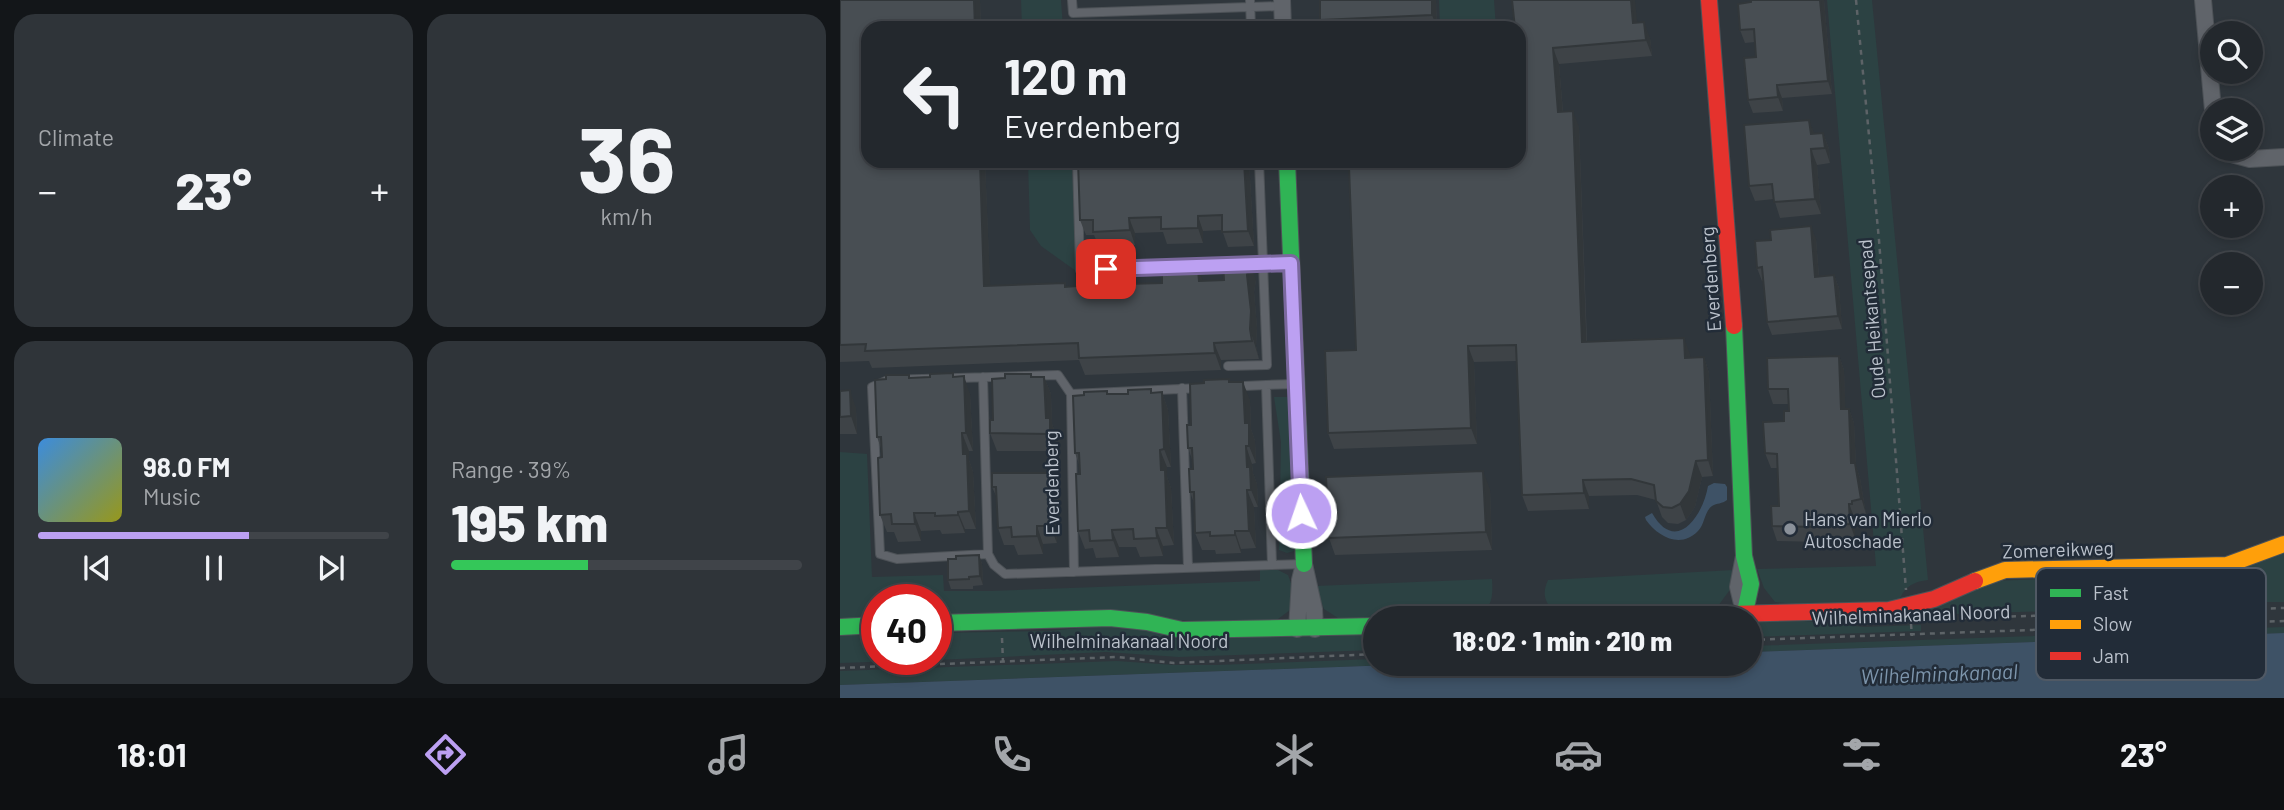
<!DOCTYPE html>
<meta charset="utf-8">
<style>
:root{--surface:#23282d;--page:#2f3439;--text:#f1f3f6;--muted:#a3a6aa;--line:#404449;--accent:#bca0f2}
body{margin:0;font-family:Barlow,sans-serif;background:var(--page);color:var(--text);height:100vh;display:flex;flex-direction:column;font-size:26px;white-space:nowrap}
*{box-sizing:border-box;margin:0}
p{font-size:23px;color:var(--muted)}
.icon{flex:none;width:38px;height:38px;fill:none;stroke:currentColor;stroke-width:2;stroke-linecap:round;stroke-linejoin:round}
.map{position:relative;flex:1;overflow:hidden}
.details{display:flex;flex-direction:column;gap:14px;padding:14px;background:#131619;width:840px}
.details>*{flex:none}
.banner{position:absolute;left:21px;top:21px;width:665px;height:147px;border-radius:21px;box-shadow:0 4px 10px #0003,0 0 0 2px var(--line);background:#23282d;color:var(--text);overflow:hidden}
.tools{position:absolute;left:1360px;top:21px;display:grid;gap:14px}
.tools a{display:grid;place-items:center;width:63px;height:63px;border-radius:50%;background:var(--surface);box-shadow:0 4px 10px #0003,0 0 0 2px var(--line);font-size:35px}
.speed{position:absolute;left:21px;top:584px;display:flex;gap:14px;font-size:35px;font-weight:700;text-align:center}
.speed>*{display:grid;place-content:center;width:91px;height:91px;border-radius:50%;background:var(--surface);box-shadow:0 4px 10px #0003,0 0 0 2px var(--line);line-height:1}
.speed .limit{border:10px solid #d22;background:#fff;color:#111}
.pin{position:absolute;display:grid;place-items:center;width:60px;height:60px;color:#fff;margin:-30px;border-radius:14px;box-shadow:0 4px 10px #0006}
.me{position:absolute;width:77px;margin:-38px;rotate:357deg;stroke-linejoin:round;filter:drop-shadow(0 0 5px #0008)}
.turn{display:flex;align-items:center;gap:24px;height:147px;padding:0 28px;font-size:32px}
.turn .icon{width:91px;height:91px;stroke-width:2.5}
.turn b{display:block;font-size:49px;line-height:60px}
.big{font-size:52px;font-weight:800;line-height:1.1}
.details .tile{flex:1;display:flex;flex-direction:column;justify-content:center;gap:10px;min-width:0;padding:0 24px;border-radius:21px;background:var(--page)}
.details .dial{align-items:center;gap:0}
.dial b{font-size:91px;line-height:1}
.song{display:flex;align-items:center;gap:21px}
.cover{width:84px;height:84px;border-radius:10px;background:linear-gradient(135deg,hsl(210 70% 55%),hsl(60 70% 35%))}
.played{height:7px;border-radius:4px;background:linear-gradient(90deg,var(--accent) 60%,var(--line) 60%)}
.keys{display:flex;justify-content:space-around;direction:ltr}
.heat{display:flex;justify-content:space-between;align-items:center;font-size:38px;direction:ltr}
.charge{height:10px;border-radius:5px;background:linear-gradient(90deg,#34c759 39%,var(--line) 0)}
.details .tiles{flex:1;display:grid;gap:14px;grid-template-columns:repeat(2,1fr)}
.trip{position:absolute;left:523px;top:606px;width:399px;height:70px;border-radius:35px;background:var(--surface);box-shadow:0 4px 10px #0003,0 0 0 2px var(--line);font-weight:800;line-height:70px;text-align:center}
.tabs{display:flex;height:112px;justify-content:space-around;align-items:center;background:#0e1012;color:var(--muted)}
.tabs .icon{width:49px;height:49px}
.tabs .active{color:var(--accent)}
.tabs b{font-size:32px;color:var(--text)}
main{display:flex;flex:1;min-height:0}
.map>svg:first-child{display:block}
.green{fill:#2c4243}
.water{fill:#3e5266}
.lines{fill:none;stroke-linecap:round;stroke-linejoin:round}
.lane-casing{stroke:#4d5257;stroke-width:10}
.street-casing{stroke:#4d5257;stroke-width:18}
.fast-casing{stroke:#4d5257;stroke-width:18}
.slow-casing{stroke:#4d5257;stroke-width:18}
.jam-casing{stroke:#4d5257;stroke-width:18}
.path{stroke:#5d6367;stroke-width:2.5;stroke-dasharray:5 5;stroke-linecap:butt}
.lane{stroke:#60646a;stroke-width:8}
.street{stroke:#60646a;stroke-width:16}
.fast{stroke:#30b455;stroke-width:16}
.slow{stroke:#ff9f0a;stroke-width:16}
.jam{stroke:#e5322d;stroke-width:16}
.wall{fill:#3e4347}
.shaded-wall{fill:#32373a}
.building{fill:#484e53;stroke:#32373a;stroke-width:2}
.route-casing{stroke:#7a689d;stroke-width:18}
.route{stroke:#bca0f2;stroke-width:12}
.poi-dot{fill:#8a919a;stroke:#222c38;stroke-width:2.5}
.labels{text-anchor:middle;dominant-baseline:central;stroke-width:5;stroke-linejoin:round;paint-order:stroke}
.street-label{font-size:19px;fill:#bbc2cc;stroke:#222c38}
.poi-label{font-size:19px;fill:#bbc2cc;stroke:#222c38;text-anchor:start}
.water-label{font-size:21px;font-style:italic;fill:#7d95ac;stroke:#222c38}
.key{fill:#222c38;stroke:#505964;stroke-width:2}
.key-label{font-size:19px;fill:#bbc2cc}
</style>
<main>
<section class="details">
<div class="tiles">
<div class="tile"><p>Climate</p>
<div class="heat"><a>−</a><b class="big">23°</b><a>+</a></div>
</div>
<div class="tile dial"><b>36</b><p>km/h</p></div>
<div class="tile">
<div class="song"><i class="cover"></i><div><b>98.0 FM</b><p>Music</p></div></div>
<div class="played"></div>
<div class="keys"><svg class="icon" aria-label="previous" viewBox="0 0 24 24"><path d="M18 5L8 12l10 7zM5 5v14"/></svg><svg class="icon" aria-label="pause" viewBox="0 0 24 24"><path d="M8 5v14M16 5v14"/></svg><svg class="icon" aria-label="next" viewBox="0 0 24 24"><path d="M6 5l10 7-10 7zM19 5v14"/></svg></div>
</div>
<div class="tile"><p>Range · 39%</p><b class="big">195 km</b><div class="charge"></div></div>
</div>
</section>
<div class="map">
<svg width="1444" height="698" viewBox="0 0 1444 698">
<rect width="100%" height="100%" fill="#2f363c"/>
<path class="green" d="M181 0H221L223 28H182Z
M599 0H654L656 28H600Z
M987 0H1032L1088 580C1071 582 1064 588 1058 603L965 605 935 602 924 588 917 569 1036 566Z
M188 161H232L236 271 201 246 190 230Z
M434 397H450L454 551 447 553 439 550 441 442Z
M0 452 27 454 32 577 103 575 104 591H150L420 581V570H438L448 575 452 586 450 610 434 622 96 616V600H37V618L0 619Z
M1444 553V602H1378L1372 589 1376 574Z
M894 570 892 587 878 606 715 612C704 602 702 593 708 580Z
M1359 574C1361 589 1357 601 1342 607L1085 615 1082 608 1148 581Z
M652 579C653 596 653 609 635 615L498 618 484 609 475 586Z
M935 618 1024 627 1081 625V631L910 637V619Z
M265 625 535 633 536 650 339 657 266 652 96 660V633L210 631Z
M1444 627V633L910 652V646Z
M37 634V660H90L0 663V635Z
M535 659 536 663H607L0 685V671L277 661 334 665H376Z"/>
<path class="water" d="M874 483 885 484 887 487V500C882 504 877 503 872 506 864 512 865 524 858 531 841 549 818 537 806 520L805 517 812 513C836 555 863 516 868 486Z
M1444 633V698H0V685L607 663H910V652Z"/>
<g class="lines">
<defs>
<path id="lane" d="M232 0 233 13 442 6
M410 0 411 28
M237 161 240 270 451 263
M388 366 427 365 419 161
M218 375 231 394 426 385 432 565 165 574 154 565 148 554 57 559 40 554 32 387 48 380Z
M143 377 148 554
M426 385 455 384
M342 388 348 567
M231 394 234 572
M432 565 464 564"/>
<path id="street" d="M442 0 443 28
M1363 0 1373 110
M1382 149 1384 152 1410 159 1444 157
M904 556 898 587 904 612
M457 629 460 580 464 564 474 609 475 629"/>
<path id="fast" d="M447 161 464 564
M894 326 904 556 911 584 905 612
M96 623 270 618 307 622 342 630 536 626
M0 627 37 625"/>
<path id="slow" d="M1135 581 1165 570 1387 565 1444 544"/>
<path id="jam" d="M869 0 894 326
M732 618 1049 610 1094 599 1135 581"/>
</defs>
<use href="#lane" class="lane-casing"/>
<use href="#street" class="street-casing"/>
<use href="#fast" class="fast-casing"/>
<use href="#slow" class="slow-casing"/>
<use href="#jam" class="jam-casing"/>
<path class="path" d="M1016 0 1039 240 1066 590
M1091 619 1444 608
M1071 624 1072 636
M162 638 163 662
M910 640 1444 621
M0 668 277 657 334 663 536 654"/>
<use href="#lane" class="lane"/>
<use href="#street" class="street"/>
<use href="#fast" class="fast"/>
<use href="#slow" class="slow"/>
<use href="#jam" class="jam"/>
</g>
<path class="wall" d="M0 0H140L141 28 28 161H145L150 286 225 283 226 287 416 280 414 292 417 328 416 346 419 359 381 360V370L245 375 239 360 32 368 29 361 0 362Z
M480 0H596L597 28H483L480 20Z
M984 0 992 94 942 98 943 111 913 113 908 100 916 57 915 42 905 43 900 30Z
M797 23 810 38 812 56 719 64 723 112 739 127 747 341 850 354V358L864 357 869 373 873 476 862 477 855 507 846 520 838 524 828 523 822 517 816 500 797 495 749 496V509L688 511 682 495 677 361 634 362 637 444 494 449 488 433 516 350 669 161 679 28Z
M983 133 989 149 990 163 977 165 981 214 940 218 934 199 915 201 909 186 975 134Z
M409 161 414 246 388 247 382 230 363 231V243L327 244 323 232 295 233V245L259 247 254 235H246L240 220Z
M976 239 979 276 994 275 999 288 1002 329 932 335 927 322 923 281H922L917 268Z
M999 356 1004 370 1005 409H1009L1014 423 1016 466 1020 478 1026 514 1017 516V519H1015V538L982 539V542L937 541 932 526 939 506 938 468H931L925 453 949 411V404H933L928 389Z
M113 373 114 376 130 394 133 451H129V460L133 472 136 529H125V533L102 534 100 530 81 531V541L58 542 54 532H47L40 515 41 448 37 437 46 379 69 375 70 378 90 377Z
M191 374 192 377H204L211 394 212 424 216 435 217 451H157L150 433 165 378Z
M389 379 390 382 410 400 411 429 415 441 416 463 412 464 413 473 417 484 418 507H414L416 548 401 549V553L376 554 375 550H362L355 533 354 503 350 492 353 469 352 459 348 448 364 383Z
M311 389 312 393 322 392 328 410 331 467H327V477L331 488 334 545 323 546V556L300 557 296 547H279V557L256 558 253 548 245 549 238 531 240 474 239 464 235 453 244 395 267 391 268 394H288Z
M0 391 16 408 17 434H0Z
M212 473 218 491 219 502H215L217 543 203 544V554L178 555 174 545H164L158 528 157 498 152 487Z
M650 489 652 550 495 555 489 538Z
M139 555 142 564 143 585 133 586V589H111L108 580 116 559Z"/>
<path class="shaded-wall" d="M134 0H140L141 28H135Z
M592 0H596L597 28 592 15Z
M791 0H795L799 39 793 23Z
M980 0H984L992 94 988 81Z
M804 22 810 38 812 56 806 40Z
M713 48 719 64 724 128 718 112Z
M937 85 942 98 943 111 938 97Z
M733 111 739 127 747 358 742 342Z
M969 120 975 135 976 150 971 134Z
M983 133 989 149 990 163 985 148Z
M971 149 977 165 981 214 975 199Z
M140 161H145L151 303 144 286Z
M404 161H409L414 246 408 231Z
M358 216 363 231V243L358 228Z
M289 218 295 233V245L290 230Z
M971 226 976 239 980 290 975 277Z
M410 262 416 280 414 292 417 328 416 346 419 359 410 329 407 275Z
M358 269 365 286 359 281Z
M285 272 291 289 285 284Z
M994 275 999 288 1002 329 998 316Z
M844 338 850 354 851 374 845 358Z
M374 343 381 360V370L375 353Z
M628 346 634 362 637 444 631 428Z
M999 356 1004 370 1006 424 1001 409Z
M864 357 869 373 873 476 868 460Z
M124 376 130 394 133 451 126 433Z
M204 377 211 394 212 424 216 435 217 451 206 418Z
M403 382 410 400 411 429 415 441 416 463 409 446 405 423Z
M10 390 16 408 17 434 11 416Z
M322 392 328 410 331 467 324 449Z
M1009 409 1014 423 1016 466 1020 478 1026 514 1011 463Z
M122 433 129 451V460L133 472 136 529 129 511 123 454Z
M406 446 412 464 413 473 417 484 418 507 411 490 407 467Z
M320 450 327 467V477L331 488 334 545 327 528 321 470Z
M856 461 862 477 855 507 846 520 840 504Z
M643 471 650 489 652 550 646 532Z
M212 473 218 491 219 502 212 484Z
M743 480 749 496V509L744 493Z
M209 485 215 502 217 543 210 526Z
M407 490 414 507 416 548 409 531Z
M1009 504 1015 519V538L1010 524Z
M118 512 125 529V533L118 515Z
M74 513 81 531V541L75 524Z
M197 526 203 544V554L197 536Z
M316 528 323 546V556L317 538Z
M272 530 279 547V557L273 540Z
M395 531 401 549V553L395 535Z
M139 555 142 564 143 585 140 576Z"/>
<path class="building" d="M0 0H134L135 28H28V161H140L144 286 225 283V287L249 285V273L285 272V284L322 283V271L358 269 359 281 384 280 383 263 410 262 407 275 411 311 410 329 412 341 374 343 375 353 239 358 238 343 25 351 26 344 0 345Z
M480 0H592V15L480 20Z
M672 0H791L793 23 804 22 806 40 713 48 718 112 733 111 742 342 844 338 845 358 864 357 868 460 856 461 849 491 840 504 832 508 823 507 816 501 814 485 791 479 743 480 744 493 682 495 676 345 628 346 631 428 488 433 485 351 516 350 509 167 679 161V28H675Z
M911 0H980L988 81 937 85 938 97 908 100 904 58 916 57 914 29 900 30 898 4 911 2Z
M379 20 400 21V28H379Z
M314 21H326V28H305V24Z
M278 23 280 28H240L241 24Z
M969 120 971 134 983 133 985 148 971 149 975 199 934 202 932 184 909 186 904 125Z
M238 161H404L408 231 382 232V215L358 216V228L321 229V217L289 218 290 230 253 232V220H240Z
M971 226 975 277 994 275 998 316 927 322 922 267 917 268 915 241 931 240 930 230Z
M999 356 1001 409H1009L1011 463H1015L1021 499 1012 501V504H1009L1010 524 977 525V527L932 526 931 506H939L937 454 925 453 923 422 944 421V411H949L948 389H928L927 358Z
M113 373V377L124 376 126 433H122L123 454H127L129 511 118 512V515L95 516V513H74L75 524H52L51 514 40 515 38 458 42 457 41 437H37L35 380 46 379V375H69V378L90 377V374Z
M165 374H191V377H204L206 418H210V434L150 433V420H153L152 379 165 378Z
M389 379V382H403L405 423H409V446H406L407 467H410L411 490H407L409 531H395V535L370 536V532L355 533 354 492H350L349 469H353L352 448H348L347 425H351L350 384 364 383V380Z
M311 389V393L322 392 324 449 320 450 321 470H325L327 528H316L317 538 294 539 293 529 272 530 273 540 250 541 249 530 238 531 236 474H240L239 453H235L233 396 244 395V392L267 391V394H288V390Z
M10 390 11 416 0 417V391Z
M643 471 646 532 489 538 486 477Z
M152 473H212V484L209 485 210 526H197V536L172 537 171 527 158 528 156 487H152Z
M139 555 140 576 129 577V579L108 580V559H116V556Z"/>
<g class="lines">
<defs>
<path id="route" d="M266 269 451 263 461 513"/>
</defs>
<use href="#route" class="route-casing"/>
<use href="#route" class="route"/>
</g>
<circle class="poi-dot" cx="950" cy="529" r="7"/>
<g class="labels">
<g class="street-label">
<text transform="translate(870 279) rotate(-94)">Everdenberg</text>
<text transform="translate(1031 319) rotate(-95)">Oude Heikantsepad</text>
<text transform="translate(211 483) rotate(-91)">Everdenberg</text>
<text transform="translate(1218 549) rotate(-2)">Zomereikweg</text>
<text transform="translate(1071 614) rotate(-2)">Wilhelminakanaal Noord</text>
<text x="289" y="640">Wilhelminakanaal Noord</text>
</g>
<g class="poi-label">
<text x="964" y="518">Hans van Mierlo<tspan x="964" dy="22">Autoschade</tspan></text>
</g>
<g class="water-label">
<text transform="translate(1099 673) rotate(-2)">Wilhelminakanaal</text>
</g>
</g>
<rect x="1196" y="568" width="230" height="112" rx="10" class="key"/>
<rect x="1210" y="589" width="31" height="8" fill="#30b455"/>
<rect x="1210" y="620" width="31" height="9" fill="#ff9f0a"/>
<rect x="1210" y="652" width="31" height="8" fill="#e5322d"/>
<g class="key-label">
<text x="1253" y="600">Fast</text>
<text x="1253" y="631">Slow</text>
<text x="1253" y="663">Jam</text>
</g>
</svg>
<div class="tools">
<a><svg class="icon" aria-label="search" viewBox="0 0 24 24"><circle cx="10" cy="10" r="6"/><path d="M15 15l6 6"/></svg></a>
<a><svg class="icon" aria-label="layers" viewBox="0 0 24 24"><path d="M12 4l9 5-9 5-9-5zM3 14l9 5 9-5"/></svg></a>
<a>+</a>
<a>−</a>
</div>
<div class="speed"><div class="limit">40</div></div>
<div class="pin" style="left:266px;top:269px;background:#d93025"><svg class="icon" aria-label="arrive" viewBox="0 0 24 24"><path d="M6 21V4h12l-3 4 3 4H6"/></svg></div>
<svg class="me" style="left:461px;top:513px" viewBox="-20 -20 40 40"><circle r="17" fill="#bca0f2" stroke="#fff" stroke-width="3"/><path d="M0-11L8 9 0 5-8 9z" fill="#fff"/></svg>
<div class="trip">18:02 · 1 min · 210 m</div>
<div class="banner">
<div class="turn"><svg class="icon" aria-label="left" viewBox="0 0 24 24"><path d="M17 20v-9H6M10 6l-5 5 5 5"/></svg><div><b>120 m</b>Everdenberg</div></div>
</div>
</div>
</main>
<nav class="tabs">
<b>18:01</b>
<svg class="icon active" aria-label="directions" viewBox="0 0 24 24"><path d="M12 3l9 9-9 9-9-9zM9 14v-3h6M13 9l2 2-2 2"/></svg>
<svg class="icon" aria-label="music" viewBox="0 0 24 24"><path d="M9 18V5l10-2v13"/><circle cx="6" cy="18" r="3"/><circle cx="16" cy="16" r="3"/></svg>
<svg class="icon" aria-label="phone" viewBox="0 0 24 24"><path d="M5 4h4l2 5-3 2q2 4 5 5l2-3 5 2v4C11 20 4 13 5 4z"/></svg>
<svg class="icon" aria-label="climate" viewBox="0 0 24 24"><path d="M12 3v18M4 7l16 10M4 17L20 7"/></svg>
<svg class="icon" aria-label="car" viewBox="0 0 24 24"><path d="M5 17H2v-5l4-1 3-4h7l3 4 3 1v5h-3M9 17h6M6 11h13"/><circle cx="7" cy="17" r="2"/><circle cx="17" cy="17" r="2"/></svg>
<svg class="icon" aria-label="filters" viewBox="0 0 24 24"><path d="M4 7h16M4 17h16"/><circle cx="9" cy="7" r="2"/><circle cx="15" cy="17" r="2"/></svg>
<b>23°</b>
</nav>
